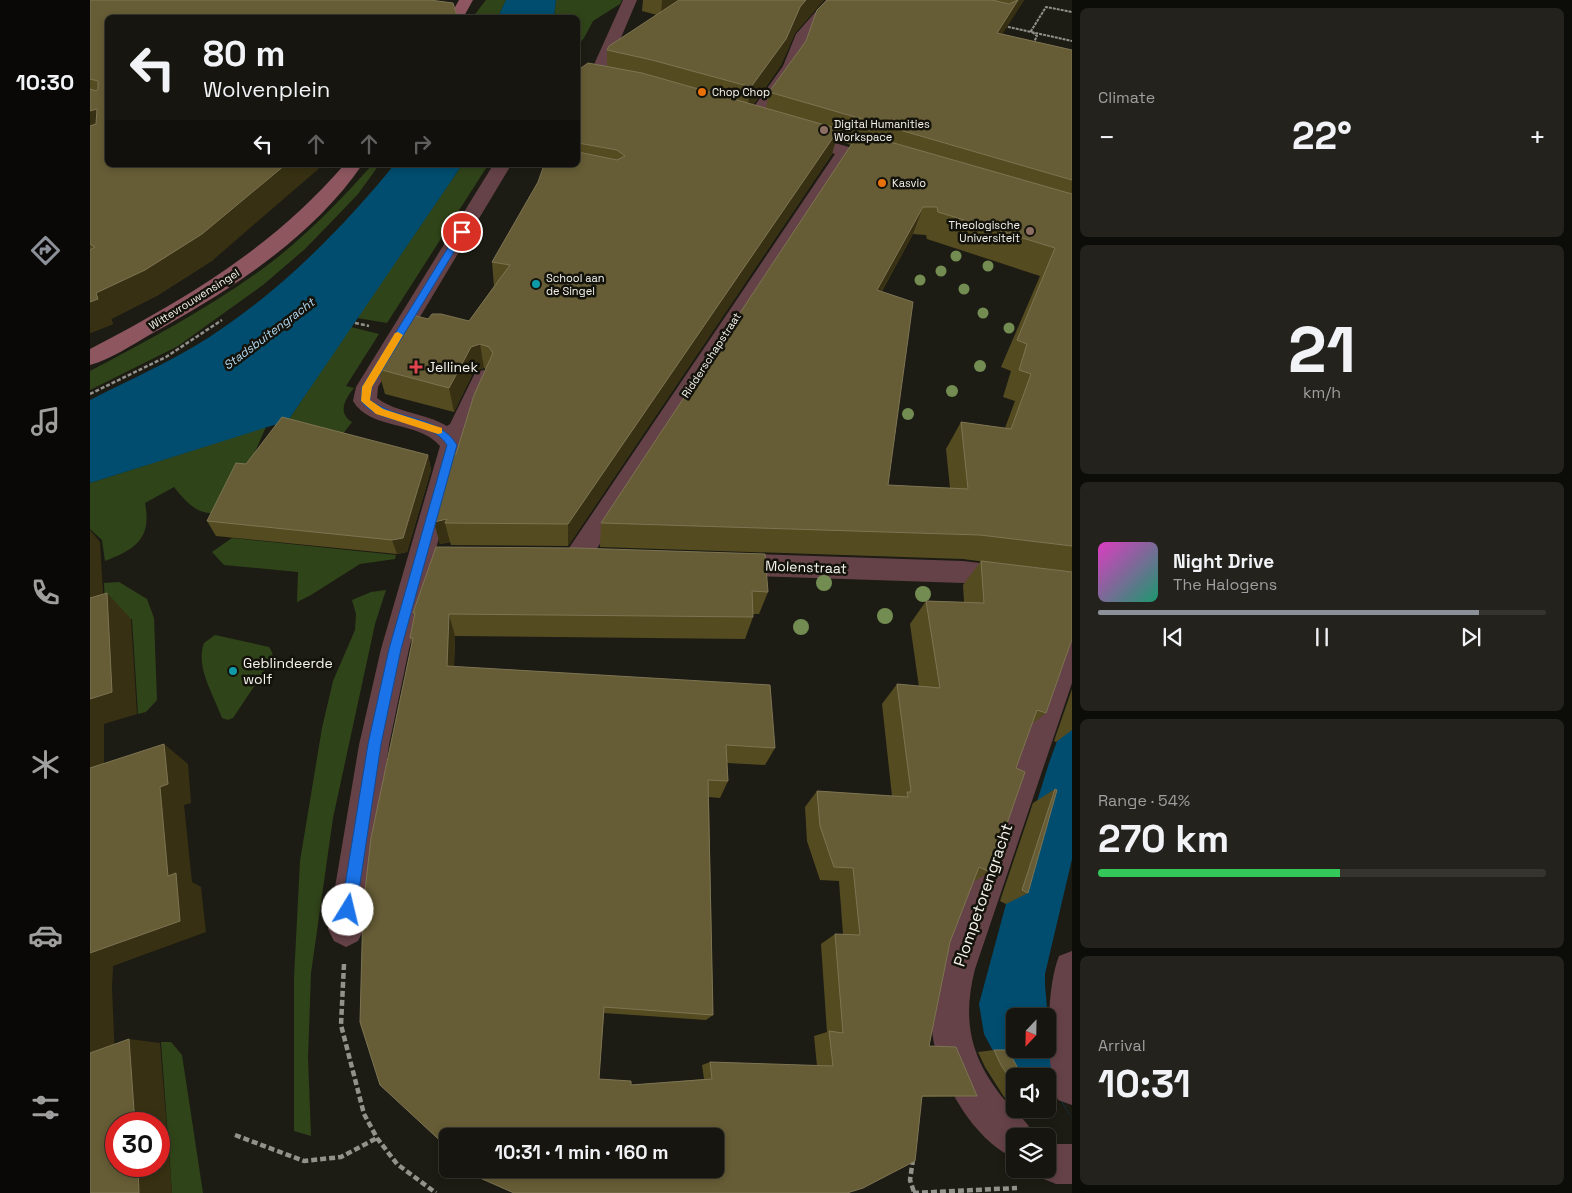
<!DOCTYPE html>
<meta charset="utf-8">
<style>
:root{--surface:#16150f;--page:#23221d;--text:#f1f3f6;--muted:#9e9f9e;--line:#35342f;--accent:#8c9099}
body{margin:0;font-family:"Space Grotesk",sans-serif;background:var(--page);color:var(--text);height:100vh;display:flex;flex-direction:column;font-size:19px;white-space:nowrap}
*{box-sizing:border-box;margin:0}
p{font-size:16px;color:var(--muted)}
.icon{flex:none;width:28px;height:28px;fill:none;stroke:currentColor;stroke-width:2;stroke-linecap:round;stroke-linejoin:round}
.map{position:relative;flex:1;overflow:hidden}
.details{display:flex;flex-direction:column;gap:8px;padding:8px;background:#0c0c08;width:500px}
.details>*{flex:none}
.top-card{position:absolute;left:15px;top:15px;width:475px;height:152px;border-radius:8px;box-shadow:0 2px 8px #0003,0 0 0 1px var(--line);background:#16150f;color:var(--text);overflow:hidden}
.needle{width:32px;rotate:202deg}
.tools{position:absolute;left:916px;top:1008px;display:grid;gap:10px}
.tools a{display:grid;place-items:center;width:50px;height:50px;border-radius:8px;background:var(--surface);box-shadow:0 2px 8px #0003,0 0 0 1px var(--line);font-size:25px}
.speed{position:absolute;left:15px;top:1112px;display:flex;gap:10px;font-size:25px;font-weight:700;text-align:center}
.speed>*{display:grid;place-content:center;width:65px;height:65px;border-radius:50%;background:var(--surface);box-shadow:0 2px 8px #0003,0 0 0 1px var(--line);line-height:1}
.speed .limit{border:8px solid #d22;background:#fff;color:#111}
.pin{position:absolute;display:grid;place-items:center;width:42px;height:42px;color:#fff;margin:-21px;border:2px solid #fff;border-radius:50%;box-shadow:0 1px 5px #0007}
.me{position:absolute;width:55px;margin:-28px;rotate:9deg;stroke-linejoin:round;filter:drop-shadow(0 0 4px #0008)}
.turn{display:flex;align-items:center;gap:18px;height:105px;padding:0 15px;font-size:22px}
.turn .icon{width:65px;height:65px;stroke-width:2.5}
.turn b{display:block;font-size:35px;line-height:42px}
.lanes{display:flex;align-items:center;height:48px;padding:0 15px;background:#0003;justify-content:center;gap:25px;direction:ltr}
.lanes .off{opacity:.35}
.big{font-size:38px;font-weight:700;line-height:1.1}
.details .card{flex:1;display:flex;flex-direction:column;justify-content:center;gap:8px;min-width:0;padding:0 18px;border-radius:8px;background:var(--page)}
.details .dial{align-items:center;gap:0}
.dial b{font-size:65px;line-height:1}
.song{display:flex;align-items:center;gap:15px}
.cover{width:60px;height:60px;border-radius:8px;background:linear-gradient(135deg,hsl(310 70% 55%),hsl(160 70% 35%))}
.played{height:5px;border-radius:2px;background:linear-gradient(90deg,var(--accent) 85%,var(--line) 85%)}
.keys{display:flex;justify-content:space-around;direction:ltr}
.heat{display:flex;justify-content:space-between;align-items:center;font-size:28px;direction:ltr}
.charge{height:8px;border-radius:4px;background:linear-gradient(90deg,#34c759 54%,var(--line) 0)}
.trip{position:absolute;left:349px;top:1128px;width:285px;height:50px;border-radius:8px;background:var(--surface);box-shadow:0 2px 8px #0003,0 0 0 1px var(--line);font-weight:700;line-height:50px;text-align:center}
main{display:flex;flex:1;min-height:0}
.dock{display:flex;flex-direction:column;width:90px;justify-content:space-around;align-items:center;background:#090806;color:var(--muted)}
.dock .icon{width:35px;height:35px}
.dock .on{color:var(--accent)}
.dock b{font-size:22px;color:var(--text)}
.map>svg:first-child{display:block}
.green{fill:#304419}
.water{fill:#004d6f;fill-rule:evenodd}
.pier{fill:#1d1c14}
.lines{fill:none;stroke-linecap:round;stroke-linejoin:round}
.path-far2{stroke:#92918b;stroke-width:2;stroke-dasharray:3 1;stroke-linecap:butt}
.path-far1{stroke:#92918b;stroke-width:2.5;stroke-dasharray:4 2;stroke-linecap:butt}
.path{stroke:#92918b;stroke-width:4.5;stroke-dasharray:6 3;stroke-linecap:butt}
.street{fill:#654247;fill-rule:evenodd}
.secondary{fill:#8e5760;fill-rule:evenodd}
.tree{fill:#728c52}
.wall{fill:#554b20;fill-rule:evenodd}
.shaded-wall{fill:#373012}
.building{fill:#665d36;stroke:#7d7453;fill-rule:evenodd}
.route{fill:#1a73e8;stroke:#114b97}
.slow{fill:#f59e0b}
.food-dot{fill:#e8710a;stroke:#14130b;stroke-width:2}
.education-dot{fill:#8d6e63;stroke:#14130b;stroke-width:2}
.culture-dot{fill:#0f9aa8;stroke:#14130b;stroke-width:2}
.health-dot{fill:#e0444e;stroke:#14130b;stroke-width:2}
.labels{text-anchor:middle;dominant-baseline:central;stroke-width:5;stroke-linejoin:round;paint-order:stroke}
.far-poi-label{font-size:11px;fill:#f5f3ee;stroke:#14130b;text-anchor:start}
.far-street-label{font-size:11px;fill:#f5f3ee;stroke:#14130b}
.far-water-label{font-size:12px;font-style:italic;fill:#b1d9f3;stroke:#14130b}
.poi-label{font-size:14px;fill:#f5f3ee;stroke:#14130b;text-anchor:start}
.street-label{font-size:14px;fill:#f5f3ee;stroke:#14130b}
.near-street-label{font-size:16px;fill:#f5f3ee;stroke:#14130b}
</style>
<main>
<nav class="dock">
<b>10:30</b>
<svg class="icon on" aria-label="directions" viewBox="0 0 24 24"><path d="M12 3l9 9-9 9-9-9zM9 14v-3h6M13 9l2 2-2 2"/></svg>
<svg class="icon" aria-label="music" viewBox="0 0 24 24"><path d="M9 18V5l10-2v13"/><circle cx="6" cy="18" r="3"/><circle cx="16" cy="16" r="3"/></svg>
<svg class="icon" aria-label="phone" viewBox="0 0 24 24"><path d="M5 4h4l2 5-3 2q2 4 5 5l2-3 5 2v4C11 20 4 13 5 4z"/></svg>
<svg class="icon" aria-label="climate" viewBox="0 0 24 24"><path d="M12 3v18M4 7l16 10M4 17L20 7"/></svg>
<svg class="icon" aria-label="car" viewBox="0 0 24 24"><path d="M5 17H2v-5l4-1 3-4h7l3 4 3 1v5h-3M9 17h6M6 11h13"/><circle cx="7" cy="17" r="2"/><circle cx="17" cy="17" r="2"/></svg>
<svg class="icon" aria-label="filters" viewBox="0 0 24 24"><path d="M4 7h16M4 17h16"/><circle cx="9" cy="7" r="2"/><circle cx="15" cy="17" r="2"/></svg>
</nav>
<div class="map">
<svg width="982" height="1193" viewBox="0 0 982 1193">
<rect width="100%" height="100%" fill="#1d1c14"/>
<path class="green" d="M396 0H416L408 17 382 18Z
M466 0H532L530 4 503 21 494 38 488 45V18H464Z
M282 165H289L268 194 247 216 215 249 173 285 88 346 0 390V371C59 340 117 309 171 270 211 241 249 202 282 165Z
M372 165H398L297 323 267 318Z
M261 327 289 334 256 386 264 388C255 399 247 413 262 422L249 439 195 425Z
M176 427 140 507C115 523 98 505 84 487L55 503C62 539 45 549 15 561L12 540 0 529V483Z
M142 538 306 555 305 559 270 564 221 595 207 602 208 572 134 565 122 552Z
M29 582 57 599 64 618 67 700 56 712 48 714 42 619 16 625 14 583Z
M296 590 285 624 243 818 221 973 218 1058 221 1136 204 1131V978L210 861 232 728 243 681 265 630 266 614 262 600 281 592Z
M125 635 179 647 182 652 183 658 143 718 138 720 132 718C124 695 105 667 114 643Z
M71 1042H81L92 1055 113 1193H82Z"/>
<path class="water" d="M416 0H466L464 17H408Z
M304 165H372L195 425H184L0 483V400C39 380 80 362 118 338 188 293 251 230 304 165Z
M982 700V859L955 974V985L964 1089 982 1118 958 1136V1076H925V1092L894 1034 889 1004 923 878 959 763ZM925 1016H958V1049H925Z"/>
<path class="pier" d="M965 1084 969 1098 982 1118V1190L958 1148V1136H950L932 1109H958V1102L963 1095Z"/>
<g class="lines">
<path class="path-far2" d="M914 26 982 41
M943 44 947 36 941 31 956 7 982 12"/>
<path class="path-far1" d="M265 323 279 326
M0 394 76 357 132 320"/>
<path class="path" d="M254 964 251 1025 274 1114 287 1138 307 1164 346 1193
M145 1135 214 1161 251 1157 287 1138
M823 1159 820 1180 824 1192
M823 1193 927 1188"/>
<path class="street" d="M533 0H547L513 80 511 83H499L497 80Z
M736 0H751L720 35 709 66 667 126H655L653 122 693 66 706 34Z
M709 132 798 159 801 163 798 167 792 168 760 158 495 567 486 570 477 567 473 559 477 551 745 154 703 141 701 137 703 133Z
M403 165H421L288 387 287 398C307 413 335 413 357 426L360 424 385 373 393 370 401 373 404 378 381 430 377 436 371 439 374 445 319 649 299 745 274 929 268 941 256 947 244 941 238 929 269 745 291 649 350 446C328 420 281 431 263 401L266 387Z
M639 553 873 561 982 574V596L873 583 639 575 630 572 626 564 630 556Z
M982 629V683L885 969C872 1020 880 1057 913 1098 924 1112 938 1120 944 1136H925V1158C883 1141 846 1075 842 1030 840 1009 844 989 849 969L968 641 972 632Z
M982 951V1105L968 1100C955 1068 956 988 969 956Z
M958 1141 966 1144H982V1184H966L944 1175 941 1169H958Z"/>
<path class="secondary" d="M369 0H383L373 18H359Z
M254 165H272C221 239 139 291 61 334 42 345 21 359 0 365V349C96 299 182 248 254 165Z"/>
</g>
<g class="tree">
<circle cx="866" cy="256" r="5.5"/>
<circle cx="898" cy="266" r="5.5"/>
<circle cx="851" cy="271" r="5.5"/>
<circle cx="830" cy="280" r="5.5"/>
<circle cx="874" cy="289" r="5.5"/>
<circle cx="893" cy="313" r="5.5"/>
<circle cx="919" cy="328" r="5.5"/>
<circle cx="890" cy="366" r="6"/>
<circle cx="862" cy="391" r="6"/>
<circle cx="818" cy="414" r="6"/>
<circle cx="734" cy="583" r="8"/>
<circle cx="833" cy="594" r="8"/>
<circle cx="795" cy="616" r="8"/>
<circle cx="711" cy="627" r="8"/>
</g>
<path class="wall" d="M0 0 18 18 123 260 68 295 21 319 23 324 0 333Z
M553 0H734L705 33 691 65 663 105 676 109 679 92 716 41 737 0H934L912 34 982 50V639L956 713 942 724 926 768 900 872 883 882 860 942 839 1046 887 1096 832 1097 358 1136 322 643 320 638 324 617 323 613 346 547 678 592 669 614H663V617L655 639 365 636 364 666 685 748 675 765 637 763 638 781 630 798 619 797 623 1015 616 1020 514 1013 509 1079 541 1085 614 1079 612 1065 620 1062 727 1066 724 1036 737 1032 731 944 745 934H753L749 881 730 880 717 841 715 807 727 791 802 796 792 704 807 684 829 687 820 624 836 601 874 602 873 585 891 561 911 564 873 559 510 547 511 523 761 145 746 140 742 154 478 546 361 545 360 542 350 544 344 522 366 454 396 369 394 368 384 371 364 412 295 394 288 369 338 319 379 321 404 286 402 262 488 165V70L517 66V50L567 15 552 11ZM823 234 836 235 837 239 950 276 911 367 921 371 913 397 925 401 915 428 871 422 856 449 860 488 798 485 792 291Z
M338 455 341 470 317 552 307 554 126 536 117 521 156 464Z
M982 689V730L966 742 964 741Z
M965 789 938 893 916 904 910 901 943 803Z
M904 1050 925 1076V1097H914L895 1067 888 1052Z"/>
<path class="shaded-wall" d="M572 0H591L571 16Z
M716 0H734L705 33 691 65 656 114 661 87 710 7Z
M928 0H934L897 58 907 33Z
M7 109 18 130 0 141V111Z
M749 129 742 154 478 546V524Z
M195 165H233L123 260 68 295 21 319 23 324 0 333V302L6 293Z
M833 207 823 234 777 317 787 290Z
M390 344 394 368 384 371 364 412 359 388 381 347Z
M338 455 341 470 317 552 307 554 302 540Z
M357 519 355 523 360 542 350 544 344 522Z
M0 530 10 542 15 626 0 611Z
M17 593 41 619 47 714 14 724V792L0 783V699Z
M359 614 365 636 363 686 357 666Z
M74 744 98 764 101 803 94 805 102 882 111 887 116 932 23 966 22 988 25 1060 0 1058V953L78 876 70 787Z
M39 1039 70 1043 82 1193H49L48 1166H69V1124H45Z"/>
<path class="building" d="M0 0H340L363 3 367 16 378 18H18V165H195L112 234 55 270 6 293 8 299 0 302V250L5 247 0 244V126L6 124 7 109 0 111V89L6 91 8 89V81L0 79Z
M589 0H716L710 7 696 39 661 87 562 60 517 50 519 46Z
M737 0H902L919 4 928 0 907 33 982 50V180L679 92 716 41 727 10Z
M498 63 552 73 749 129 478 524 355 523 357 519 344 522 363 454H366L384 395 403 353 399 347 390 344 381 347 359 388 288 369 322 315 338 319 342 314H351L379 321 420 265 402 262 448 182 454 165H488V152L527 160 535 156 527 150 488 143V70Z
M769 133 982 194V546L890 535 511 523ZM833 207H847L848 212 965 248 927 340 937 344 929 370 941 374 921 429 871 422 878 489 798 485 823 302 787 290Z
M192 417 338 455 313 538 302 540 117 521 146 463 156 464Z
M346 547 486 548 675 554 678 592 662 591 663 617 359 614 357 666 680 685 685 748 636 745 638 781 618 780 623 1015 514 1007 509 1079 541 1081V1085L622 1079 620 1062 743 1066 739 1031 753 1033 745 934 770 935 763 868 744 867 730 826 727 791 818 797 817 792H821L807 684 850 688 836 601 894 603 891 561 982 572V639L956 713 947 710 926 768 935 772 900 872 889 867 860 942 839 1046 866 1047 887 1096H832L825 1161 773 1188 757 1193H424L390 1178 380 1169H625V1136H358V1148L290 1085 270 1022 273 908 281 838 323 638H320L325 613H323Z
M17 593 22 692 0 699V598Z
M74 744 78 784 70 787 78 876 86 873 90 921 0 953V768Z
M965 789 967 790 938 893 932 890Z
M39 1039 45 1124H26V1166H48L49 1193H0V1053Z
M904 1050H918L932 1076H925V1086L911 1065Z"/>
<path class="route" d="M369 230 376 232 282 387 280 400C308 421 349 415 367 445L311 649 291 744 266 910 263 915 258 918 253 915 251 910 278 744 299 649 357 445C339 416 291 428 271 401L272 387Z"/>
<path class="slow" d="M308 332 313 335 282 387 280 400 293 409 352 428V433L348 434 286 414 271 401 272 387 305 333Z"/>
<g class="food-dot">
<circle cx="612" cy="92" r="5"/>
<circle cx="792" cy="183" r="5"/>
</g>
<g class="education-dot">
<circle cx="734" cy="130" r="5"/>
<circle cx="940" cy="231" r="5"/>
</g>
<g class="culture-dot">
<circle cx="446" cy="284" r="5"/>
<circle cx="143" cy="671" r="5"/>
</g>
<path class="health-dot" d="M323.5 359.5h5v5h5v5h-5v5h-5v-5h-5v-5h5z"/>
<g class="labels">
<g class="far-poi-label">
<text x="622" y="92">Chop Chop</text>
<text x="744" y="124">Digital Humanities<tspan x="744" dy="13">Workspace</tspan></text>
<text x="802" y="183">Kasvio</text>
<text x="930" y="225" text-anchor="end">Theologische<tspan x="930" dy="13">Universiteit</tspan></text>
<text x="456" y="278">School aan<tspan x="456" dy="13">de Singel</tspan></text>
</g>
<g class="far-street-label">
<text transform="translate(104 299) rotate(-32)">Wittevrouwensingel</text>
<text transform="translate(621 355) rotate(-57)">Ridderschapstraat</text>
</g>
<g class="far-water-label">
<text transform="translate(179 334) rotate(-37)">Stadsbuitengracht</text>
</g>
<g class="poi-label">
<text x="337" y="367">Jellinek</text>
<text x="153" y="663">Geblindeerde<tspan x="153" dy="16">wolf</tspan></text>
</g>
<g class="street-label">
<text transform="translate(716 567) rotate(2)">Molenstraat</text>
</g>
<g class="near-street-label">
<text transform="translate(893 895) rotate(-71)">Plompetorengracht</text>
</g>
</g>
</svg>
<div class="tools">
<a><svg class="needle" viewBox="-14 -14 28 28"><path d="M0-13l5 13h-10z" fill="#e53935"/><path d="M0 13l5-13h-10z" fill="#9e9f9e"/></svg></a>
<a><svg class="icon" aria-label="sound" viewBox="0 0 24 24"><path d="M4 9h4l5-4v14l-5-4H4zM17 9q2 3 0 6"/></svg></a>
<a><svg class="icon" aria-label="layers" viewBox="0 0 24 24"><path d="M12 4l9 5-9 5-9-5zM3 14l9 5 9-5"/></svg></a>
</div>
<div class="speed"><div class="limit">30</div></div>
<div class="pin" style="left:372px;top:232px;background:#d93025"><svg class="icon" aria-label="arrive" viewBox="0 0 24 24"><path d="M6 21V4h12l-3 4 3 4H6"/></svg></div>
<svg class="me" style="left:258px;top:910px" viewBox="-20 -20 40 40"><circle r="19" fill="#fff"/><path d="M0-13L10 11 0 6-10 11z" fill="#1a73e8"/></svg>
<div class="trip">10:31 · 1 min · 160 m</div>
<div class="top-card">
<div class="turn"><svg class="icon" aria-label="left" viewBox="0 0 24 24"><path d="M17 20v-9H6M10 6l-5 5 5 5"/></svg><div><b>80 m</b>Wolvenplein</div></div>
<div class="lanes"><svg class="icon" aria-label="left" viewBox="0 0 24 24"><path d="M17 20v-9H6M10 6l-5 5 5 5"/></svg><svg class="icon off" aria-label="ahead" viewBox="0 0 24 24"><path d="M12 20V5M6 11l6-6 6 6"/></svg><svg class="icon off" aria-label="ahead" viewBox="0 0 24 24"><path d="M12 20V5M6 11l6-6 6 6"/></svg><svg class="icon off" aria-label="right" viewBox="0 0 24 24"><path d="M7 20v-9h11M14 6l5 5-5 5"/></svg></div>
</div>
</div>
<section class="details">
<div class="card"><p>Climate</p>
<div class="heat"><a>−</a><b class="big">22°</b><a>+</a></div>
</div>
<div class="card dial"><b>21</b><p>km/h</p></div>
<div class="card">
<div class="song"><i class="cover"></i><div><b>Night Drive</b><p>The Halogens</p></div></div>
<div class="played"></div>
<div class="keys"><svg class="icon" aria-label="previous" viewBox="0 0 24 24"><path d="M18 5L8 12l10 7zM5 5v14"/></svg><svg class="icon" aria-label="pause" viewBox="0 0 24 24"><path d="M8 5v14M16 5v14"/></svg><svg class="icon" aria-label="next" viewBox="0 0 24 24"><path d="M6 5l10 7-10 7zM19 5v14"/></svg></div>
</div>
<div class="card"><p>Range · 54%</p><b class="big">270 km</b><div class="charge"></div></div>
<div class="card"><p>Arrival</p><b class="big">10:31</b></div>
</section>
</main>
